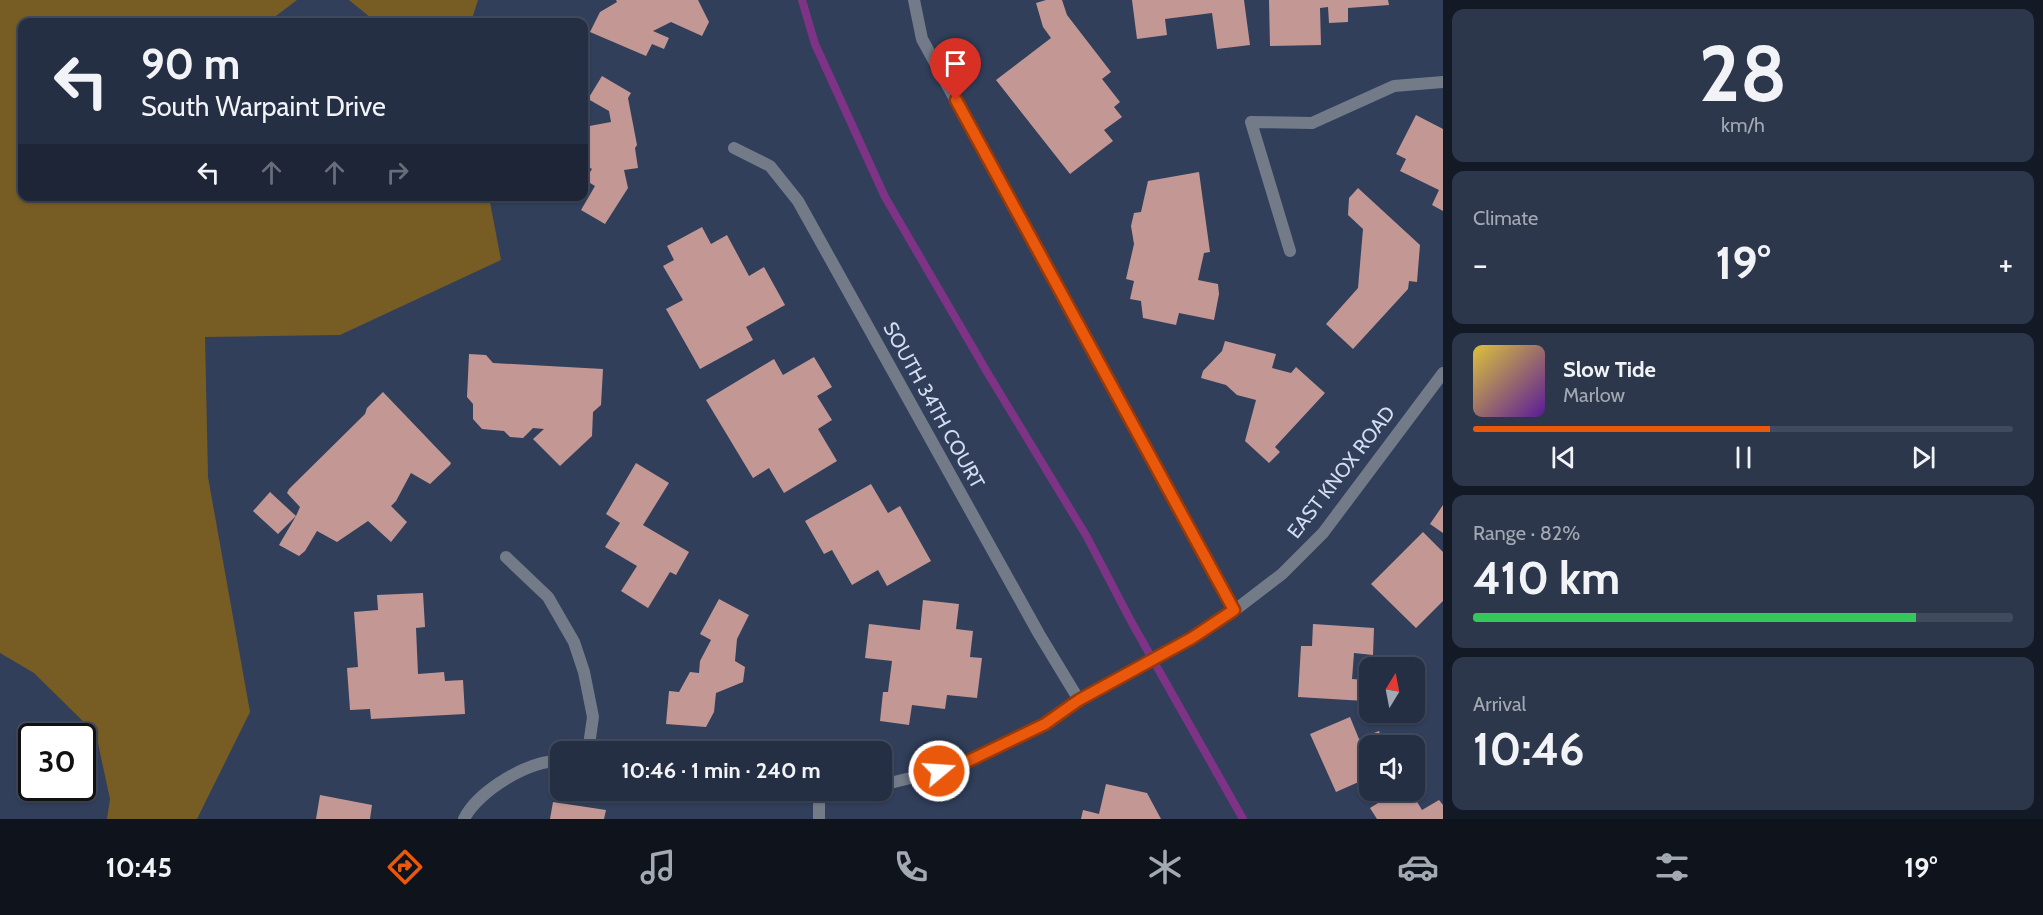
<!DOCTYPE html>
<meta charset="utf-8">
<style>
:root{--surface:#252f44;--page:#2d374b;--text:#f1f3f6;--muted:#a3a9b2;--line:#424a5d;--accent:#ea580c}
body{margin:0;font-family:Cabin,sans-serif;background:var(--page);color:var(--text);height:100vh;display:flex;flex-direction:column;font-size:22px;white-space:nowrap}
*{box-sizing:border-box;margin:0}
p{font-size:20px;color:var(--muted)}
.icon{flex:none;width:33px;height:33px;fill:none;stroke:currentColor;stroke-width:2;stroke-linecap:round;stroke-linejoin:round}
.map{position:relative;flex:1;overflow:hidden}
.sheet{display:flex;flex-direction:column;gap:9px;padding:9px;background:#141a25;width:600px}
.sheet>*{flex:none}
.hud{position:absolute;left:18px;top:18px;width:570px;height:183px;border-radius:12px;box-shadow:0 2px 4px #0004,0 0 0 2px var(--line);background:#252f44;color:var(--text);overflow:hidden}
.needle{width:39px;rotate:10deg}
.controls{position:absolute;left:1359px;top:657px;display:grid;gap:12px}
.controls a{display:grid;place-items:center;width:66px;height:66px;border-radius:12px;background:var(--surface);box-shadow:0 2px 4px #0004,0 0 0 2px var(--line);font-size:30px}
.speed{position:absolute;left:18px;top:723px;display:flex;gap:12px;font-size:30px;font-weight:700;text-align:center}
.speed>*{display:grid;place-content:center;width:78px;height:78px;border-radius:50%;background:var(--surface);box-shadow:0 2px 4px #0004,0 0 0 2px var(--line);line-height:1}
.speed .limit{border:3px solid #111;border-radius:9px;background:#fff;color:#111}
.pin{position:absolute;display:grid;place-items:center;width:51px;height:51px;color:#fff;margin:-62px -26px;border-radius:50% 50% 50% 0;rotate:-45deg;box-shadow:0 0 6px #0007}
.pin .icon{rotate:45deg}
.me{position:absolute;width:66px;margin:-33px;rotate:72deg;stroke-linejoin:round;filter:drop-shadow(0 0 4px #0008)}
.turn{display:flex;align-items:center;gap:21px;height:126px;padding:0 24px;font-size:27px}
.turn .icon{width:78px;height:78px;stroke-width:2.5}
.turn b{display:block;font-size:42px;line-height:51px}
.lanes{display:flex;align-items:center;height:57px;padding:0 24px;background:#0003;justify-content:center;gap:30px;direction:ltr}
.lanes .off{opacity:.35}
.big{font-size:45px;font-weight:800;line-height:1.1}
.sheet .widget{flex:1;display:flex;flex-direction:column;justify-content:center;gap:9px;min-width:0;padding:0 21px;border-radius:12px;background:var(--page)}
.sheet .dial{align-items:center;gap:0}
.dial b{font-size:78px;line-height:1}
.song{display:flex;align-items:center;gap:18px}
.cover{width:72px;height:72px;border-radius:9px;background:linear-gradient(135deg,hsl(50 70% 55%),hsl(270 70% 35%))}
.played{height:6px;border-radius:3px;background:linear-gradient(90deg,var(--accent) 55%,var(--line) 55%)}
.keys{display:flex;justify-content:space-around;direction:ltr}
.heat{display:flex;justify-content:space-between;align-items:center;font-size:33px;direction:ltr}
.charge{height:9px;border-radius:4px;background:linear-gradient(90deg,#34c759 82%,var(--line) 0)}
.trip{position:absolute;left:550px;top:741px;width:342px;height:60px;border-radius:12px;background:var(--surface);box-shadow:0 2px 4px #0004,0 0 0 2px var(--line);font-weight:800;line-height:60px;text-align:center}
.tabs{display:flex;height:96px;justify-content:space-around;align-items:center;background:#0f131b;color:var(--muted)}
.tabs .icon{width:42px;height:42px}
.tabs .selected{color:var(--accent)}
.tabs b{font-size:27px;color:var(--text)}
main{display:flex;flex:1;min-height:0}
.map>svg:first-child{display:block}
.green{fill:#775d23}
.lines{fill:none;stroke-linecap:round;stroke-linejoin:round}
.stream{stroke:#7f3386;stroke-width:8}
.building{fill:#c39894}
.street{stroke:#737b89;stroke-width:12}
.route-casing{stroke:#983908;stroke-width:15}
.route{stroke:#ea580c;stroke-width:10}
.labels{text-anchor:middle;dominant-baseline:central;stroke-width:6;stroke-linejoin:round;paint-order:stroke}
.street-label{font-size:20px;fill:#d4ddef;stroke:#313f5b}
</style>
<main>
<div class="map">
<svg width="1443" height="819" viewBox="0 0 1443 819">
<rect width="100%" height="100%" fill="#313f5b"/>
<path class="green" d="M0 0H297L268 22H22V196H313L316 199 328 196 489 197 501 260 340 335 205 337 208 477 250 712 197 819H107L110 799 96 734 34 673 0 653Z
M349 0H478L471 22H376Z"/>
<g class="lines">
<path class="stream" d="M802 0 815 44 885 197 987 372 1087 537 1132 623 1243 819"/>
</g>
<path class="building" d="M616 0H698L709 22 702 36 671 22 653 31 669 38 664 49 652 44 646 56 590 32 600 12 617 2Z
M1046 0H1062L1067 15 1111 72 1102 79 1120 102 1114 107 1122 117 1104 130 1113 141 1070 174 996 80 1051 38 1043 27 1036 3Z
M1132 0H1244L1250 45 1217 49 1212 13 1165 19 1167 35 1137 39Z
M1269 0H1388L1389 5 1348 8V22L1329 23 1328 7 1320 8 1321 45 1270 46Z
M602 76 631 93 628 98 637 145 635 148 638 168 624 170 628 188 605 224 581 210 595 186 585 180 592 169 584 164V127L611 122 609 111 588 99Z
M1416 115 1443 129V211L1432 205 1439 190 1400 171 1406 159 1396 154Z
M1199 172 1210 252 1204 253 1198 280 1218 284 1219 294 1214 320 1179 313 1176 325 1143 318 1141 301 1130 299 1134 281 1126 279 1134 244 1131 226 1134 213 1141 212 1148 181Z
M1358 188 1420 245 1417 282 1409 281 1408 289 1353 349 1326 324 1358 288 1363 229 1348 215 1349 198Z
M702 227 711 244 727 235 749 276 764 267 785 305 746 327 753 340 700 369 666 309 683 300 663 266 674 260 667 246Z
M1225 341 1276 354 1272 368 1291 373 1296 367 1325 393 1275 447 1280 452 1269 463 1245 441 1256 400 1237 395 1226 385 1201 378 1203 371 1222 351Z
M469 354 486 355 493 363 603 369 601 405 593 412 592 436 560 466 533 439 544 429 533 428 523 438 510 437 504 431 482 429 473 419V404L467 397Z
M814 357 832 387 817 396 832 420 818 429 837 461 784 493 769 468 753 478 706 400 774 359 783 375Z
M383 392 451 463 450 465 430 484 411 473 396 501 391 506 407 522 391 542 368 521 337 542 317 531 305 551 299 556 279 545 296 516 278 534 253 511 270 492 296 516 300 507 287 493 289 489 365 414 367 408Z
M636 463 669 483 643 525 689 552 676 575 670 572 648 608 621 591 637 566 605 547 620 523 606 514Z
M871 484 888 513 900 506 931 561 887 586 878 570 852 585 832 550 824 554 805 521Z
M1443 505V533L1430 524Z
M1423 532 1443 552V601L1416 628 1371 584Z
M423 593 425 627 416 628 418 674 444 672 445 681 463 680 465 714 371 719 370 709 350 710 347 668 358 667 354 612 378 610 377 595Z
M719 599 749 615 737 639 735 661 745 667 743 682 716 693 714 712 706 727 666 724 669 691 679 692 690 672 699 673 700 661 711 640 700 634Z
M923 600 959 604 956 629 973 631 970 657 982 658 977 698 947 695 945 709 912 705 909 725 880 721 883 692H888L892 661 865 658 869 624 920 630Z
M1313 624 1374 628 1373 655 1354 653 1352 679 1366 680 1365 701 1298 697 1301 646H1312Z
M1350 717 1359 739 1379 731 1385 746H1370V777L1336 792 1310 734Z
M1106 784 1147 793 1161 819H1081L1083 810 1099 814Z
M1399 790H1410L1422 810 1439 800 1443 805V819H1377L1370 808Z
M320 795 372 805 370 819H316Z
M553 802 606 810 604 819H550Z"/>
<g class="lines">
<path class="street" d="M914 0 922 39 1235 610
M734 148 770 166 798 201 1039 634 1079 700
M1290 251 1251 122 1312 123 1394 86 1443 82
M506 557 548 597 574 642 584 672 593 717 588 752
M882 785 959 766 1045 724 1079 700 1192 638 1235 610 1282 574 1323 533 1443 373
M759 790 786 795 862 790
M819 793V819
M464 819C478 791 530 759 561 761"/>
</g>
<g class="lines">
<defs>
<path id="route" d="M939 771 958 766 1045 724 1079 700 1192 638 1234 610 956 100"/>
</defs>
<use href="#route" class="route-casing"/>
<use href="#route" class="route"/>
</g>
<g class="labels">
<g class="street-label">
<text transform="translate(934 405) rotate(61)">SOUTH 34TH COURT</text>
<text transform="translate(1341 472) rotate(-52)">EAST KNOX ROAD</text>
</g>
</g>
</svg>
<div class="controls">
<a><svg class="needle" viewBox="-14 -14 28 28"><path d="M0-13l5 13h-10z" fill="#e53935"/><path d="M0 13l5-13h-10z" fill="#a3a9b2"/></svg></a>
<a><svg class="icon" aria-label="sound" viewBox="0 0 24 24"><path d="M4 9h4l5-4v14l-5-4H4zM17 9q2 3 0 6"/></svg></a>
</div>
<div class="speed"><div class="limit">30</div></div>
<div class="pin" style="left:956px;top:100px;background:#d93025"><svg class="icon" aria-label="arrive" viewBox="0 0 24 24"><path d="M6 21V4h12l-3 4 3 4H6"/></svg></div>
<svg class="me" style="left:939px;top:771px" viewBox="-20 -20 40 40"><circle r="17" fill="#ea580c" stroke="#fff" stroke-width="3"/><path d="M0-11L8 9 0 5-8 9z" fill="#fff"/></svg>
<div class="trip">10:46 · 1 min · 240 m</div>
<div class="hud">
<div class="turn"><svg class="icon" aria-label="left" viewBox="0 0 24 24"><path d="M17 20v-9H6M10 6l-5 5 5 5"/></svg><div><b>90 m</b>South Warpaint Drive</div></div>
<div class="lanes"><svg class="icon" aria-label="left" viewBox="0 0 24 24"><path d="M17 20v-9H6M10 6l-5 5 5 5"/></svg><svg class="icon off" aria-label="ahead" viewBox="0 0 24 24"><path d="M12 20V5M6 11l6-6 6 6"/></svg><svg class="icon off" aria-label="ahead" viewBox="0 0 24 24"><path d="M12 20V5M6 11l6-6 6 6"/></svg><svg class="icon off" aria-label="right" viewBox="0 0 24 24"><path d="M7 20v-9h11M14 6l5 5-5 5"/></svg></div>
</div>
</div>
<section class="sheet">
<div class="widget dial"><b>28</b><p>km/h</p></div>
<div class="widget"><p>Climate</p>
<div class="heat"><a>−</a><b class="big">19°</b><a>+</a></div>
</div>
<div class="widget">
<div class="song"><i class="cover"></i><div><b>Slow Tide</b><p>Marlow</p></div></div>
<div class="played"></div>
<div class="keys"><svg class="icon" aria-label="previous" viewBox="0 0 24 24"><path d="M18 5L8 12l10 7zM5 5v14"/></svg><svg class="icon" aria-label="pause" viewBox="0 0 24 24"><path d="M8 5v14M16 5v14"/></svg><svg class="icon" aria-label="next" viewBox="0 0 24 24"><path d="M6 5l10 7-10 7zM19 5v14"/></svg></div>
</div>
<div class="widget"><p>Range · 82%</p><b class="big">410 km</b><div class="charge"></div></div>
<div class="widget"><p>Arrival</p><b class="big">10:46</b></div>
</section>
</main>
<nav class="tabs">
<b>10:45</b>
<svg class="icon selected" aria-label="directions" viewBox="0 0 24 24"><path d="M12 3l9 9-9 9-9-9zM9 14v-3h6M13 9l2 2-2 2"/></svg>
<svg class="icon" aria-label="music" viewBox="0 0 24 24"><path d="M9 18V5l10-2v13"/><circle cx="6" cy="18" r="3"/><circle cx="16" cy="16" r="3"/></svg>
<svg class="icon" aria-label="phone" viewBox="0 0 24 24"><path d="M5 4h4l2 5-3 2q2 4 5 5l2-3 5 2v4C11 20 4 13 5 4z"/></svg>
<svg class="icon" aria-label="climate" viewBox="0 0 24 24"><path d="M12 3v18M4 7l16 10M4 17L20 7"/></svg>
<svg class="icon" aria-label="car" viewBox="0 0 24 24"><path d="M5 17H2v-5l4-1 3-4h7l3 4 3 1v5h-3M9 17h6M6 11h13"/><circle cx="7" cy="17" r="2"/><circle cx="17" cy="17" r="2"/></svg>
<svg class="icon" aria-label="filters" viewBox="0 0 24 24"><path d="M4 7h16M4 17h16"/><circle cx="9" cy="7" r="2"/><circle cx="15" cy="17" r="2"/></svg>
<b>19°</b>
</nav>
